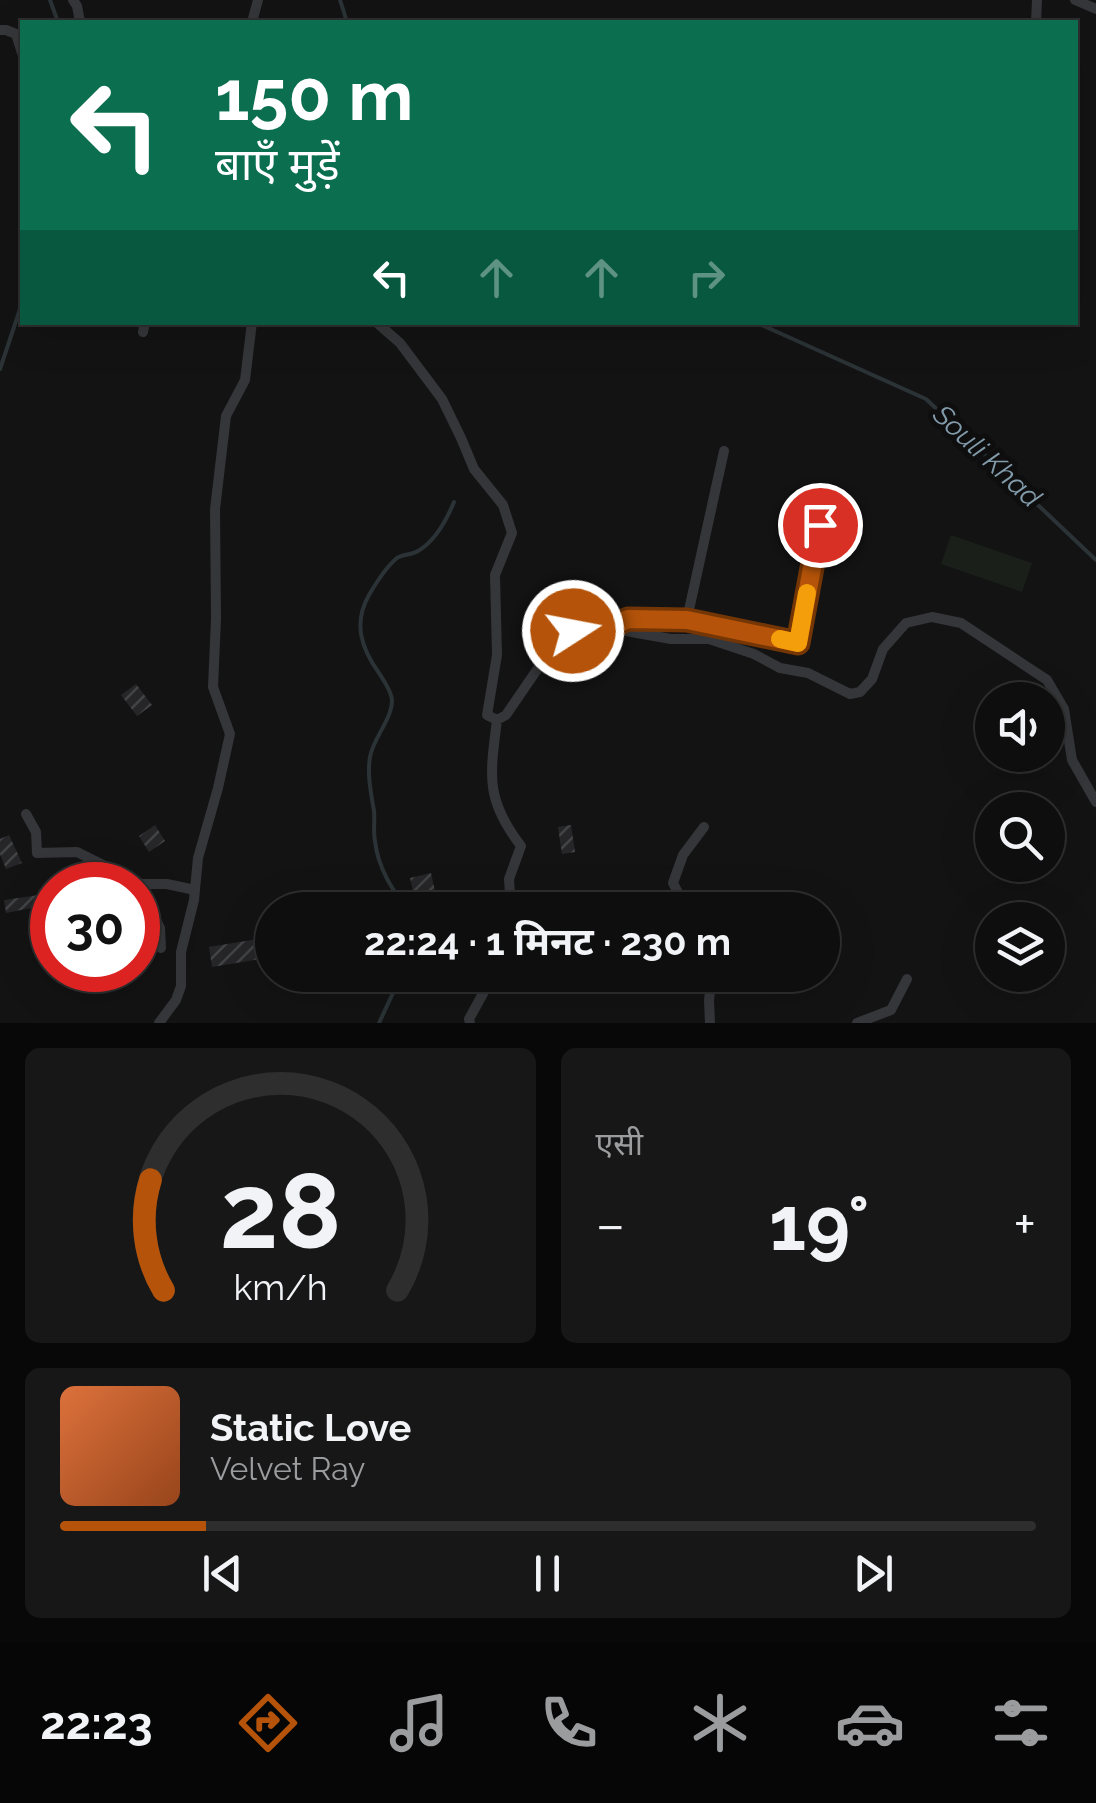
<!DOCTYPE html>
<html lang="hi">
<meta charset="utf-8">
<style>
:root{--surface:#0e0e0f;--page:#171718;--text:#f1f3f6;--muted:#9b9c9e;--line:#2e2e2f;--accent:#b45309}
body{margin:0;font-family:Raleway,"Noto Sans Devanagari",sans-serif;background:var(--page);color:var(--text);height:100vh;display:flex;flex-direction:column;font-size:38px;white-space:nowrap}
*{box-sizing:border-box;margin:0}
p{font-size:32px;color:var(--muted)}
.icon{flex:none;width:55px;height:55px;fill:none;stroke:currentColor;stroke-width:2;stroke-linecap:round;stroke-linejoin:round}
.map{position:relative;height:1023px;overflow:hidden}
.panel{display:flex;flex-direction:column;gap:25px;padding:25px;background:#080808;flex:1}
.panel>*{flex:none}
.hud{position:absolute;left:20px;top:20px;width:1058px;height:305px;border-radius:0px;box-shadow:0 10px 40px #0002,0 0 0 2px var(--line);background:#0b6e4f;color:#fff;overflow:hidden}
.fabs{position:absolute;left:975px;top:682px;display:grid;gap:20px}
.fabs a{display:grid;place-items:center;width:90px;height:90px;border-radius:50%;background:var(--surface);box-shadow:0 10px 40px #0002,0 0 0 2px var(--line);font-size:50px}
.speed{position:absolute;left:30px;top:862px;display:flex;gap:20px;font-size:50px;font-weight:700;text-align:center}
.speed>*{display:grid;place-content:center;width:130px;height:130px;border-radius:50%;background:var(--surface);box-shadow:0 10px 40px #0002,0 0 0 2px var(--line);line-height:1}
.speed .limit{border:15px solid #d22;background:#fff;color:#111}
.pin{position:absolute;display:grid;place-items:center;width:85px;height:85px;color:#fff;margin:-42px;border:5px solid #fff;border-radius:50%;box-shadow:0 2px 10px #0007}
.me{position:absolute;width:110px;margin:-55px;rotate:79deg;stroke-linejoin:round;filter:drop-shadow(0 0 8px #0008)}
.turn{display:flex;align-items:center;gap:35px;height:210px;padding:0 30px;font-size:45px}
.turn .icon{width:130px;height:130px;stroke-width:2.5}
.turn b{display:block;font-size:70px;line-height:85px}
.lanes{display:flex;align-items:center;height:95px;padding:0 30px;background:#0003;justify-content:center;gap:50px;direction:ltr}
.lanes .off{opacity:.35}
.big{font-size:75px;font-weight:700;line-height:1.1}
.panel .card{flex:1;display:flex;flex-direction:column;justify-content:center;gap:15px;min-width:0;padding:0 35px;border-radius:15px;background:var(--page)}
.panel .dial{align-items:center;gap:0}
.dial svg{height:260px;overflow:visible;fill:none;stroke:var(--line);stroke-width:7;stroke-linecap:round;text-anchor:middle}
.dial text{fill:var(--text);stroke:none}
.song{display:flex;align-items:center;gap:30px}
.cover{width:120px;height:120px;border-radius:15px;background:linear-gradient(135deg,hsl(20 70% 55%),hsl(20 70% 35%))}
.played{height:10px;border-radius:5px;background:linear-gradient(90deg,var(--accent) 15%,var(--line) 15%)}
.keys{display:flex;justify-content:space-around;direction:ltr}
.heat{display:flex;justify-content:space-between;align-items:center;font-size:55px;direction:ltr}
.panel .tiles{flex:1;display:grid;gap:25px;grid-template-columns:1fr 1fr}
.card:last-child{grid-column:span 2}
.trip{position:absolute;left:255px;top:892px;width:585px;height:100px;border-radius:50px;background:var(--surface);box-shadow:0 10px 40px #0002,0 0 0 2px var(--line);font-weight:700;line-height:100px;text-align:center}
.dock{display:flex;height:160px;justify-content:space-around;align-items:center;background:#060606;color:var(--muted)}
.dock .icon{width:70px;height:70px}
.dock .active{color:var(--accent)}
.dock b{font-size:45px;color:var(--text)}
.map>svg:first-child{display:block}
.green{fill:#1a1f1a}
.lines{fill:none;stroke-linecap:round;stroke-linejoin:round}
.stream{stroke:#2b3336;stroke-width:4}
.building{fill:url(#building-hatch)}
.street{stroke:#353639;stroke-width:10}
.route-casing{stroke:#753606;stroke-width:25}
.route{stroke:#b45309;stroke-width:18}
.slow{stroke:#f59e0b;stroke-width:18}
.labels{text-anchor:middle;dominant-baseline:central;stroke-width:10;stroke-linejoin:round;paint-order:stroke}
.water-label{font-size:28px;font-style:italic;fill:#829baa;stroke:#0e0e0f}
</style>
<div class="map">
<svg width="1096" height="1023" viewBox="0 0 1096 1023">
<defs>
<pattern id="building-hatch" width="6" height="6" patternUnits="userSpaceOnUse" patternTransform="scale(2.5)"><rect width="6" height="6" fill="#262628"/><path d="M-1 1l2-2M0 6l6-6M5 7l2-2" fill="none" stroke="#424345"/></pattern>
</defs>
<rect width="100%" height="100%" fill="#131314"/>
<path class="green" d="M951 535 1032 563 1022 592 941 564Z"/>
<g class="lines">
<path class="stream" d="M50 0 58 22
M340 0 347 22
M755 322 926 399 1096 560
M0 369 22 303
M407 910C392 889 378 868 375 841 373 831 375 821 374 811 371 793 367 775 370 757 373 738 392 720 392 700 391 690 384 681 379 673 361 648 353 623 369 595 376 583 386 567 397 558 403 554 412 555 418 551 435 541 447 519 454 502
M379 1023 393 993 404 975"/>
</g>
<path class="building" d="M136 684 152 705 137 716 121 695Z
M155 825 165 841 149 852 139 836Z
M571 825 575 852 562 854 558 827Z
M9 835 22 863 6 869 0 854V839Z
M431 873 436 895 415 900 410 878Z
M39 895 41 906 6 913 4 900Z
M257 939 260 959 212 967 209 947Z"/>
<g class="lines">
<path class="street" d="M73 0 77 6 80 22
M1075 0 1096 9
M252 22 258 0
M1036 22 1037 0
M0 30H6L16 34 22 53
M376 322 400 343 442 399 461 438 474 469 503 505 512 533 495 575 497 655 487 715 497 720 506 715 556 642 573 631 609 628 671 639H709L754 654 780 668 808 673 850 694 860 692 872 679 883 649 906 623 932 617 961 623 1047 680 1064 709 1072 760 1096 802
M143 332 145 322
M687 619 798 643 820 525
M610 627 628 619H687L724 451
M497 720C490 776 485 799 521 846L509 879 511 910
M26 814 36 832 37 853 77 852 141 884H167L195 890
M136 882 160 928 161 948
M552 910H573
M687 910 673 883 683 855 704 827
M159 1023 176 1000 181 986V952L194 900 198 858 218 788 230 734 213 687 216 619 215 509 226 416 245 380 252 322
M470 1023 469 1019 485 990 505 975
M710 1023 709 1000 712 975
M857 1023 891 1010 907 979"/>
</g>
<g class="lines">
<defs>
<path id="route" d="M573 631 609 628 628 619 687 620 798 643 820 525"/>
</defs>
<use href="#route" class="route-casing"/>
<use href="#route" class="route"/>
<path class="slow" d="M780 639 798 643 807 593"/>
</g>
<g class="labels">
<g class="water-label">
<text transform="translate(987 456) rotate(43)">Souli Khad</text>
</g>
</g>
</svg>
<div class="fabs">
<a><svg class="icon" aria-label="sound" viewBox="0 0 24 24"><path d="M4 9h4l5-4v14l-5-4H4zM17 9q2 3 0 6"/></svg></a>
<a><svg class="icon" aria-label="search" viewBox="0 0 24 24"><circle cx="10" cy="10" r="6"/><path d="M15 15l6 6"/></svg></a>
<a><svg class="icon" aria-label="layers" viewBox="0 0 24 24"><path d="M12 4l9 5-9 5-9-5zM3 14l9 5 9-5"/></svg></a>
</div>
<div class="speed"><div class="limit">30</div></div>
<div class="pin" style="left:820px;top:525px;background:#d93025"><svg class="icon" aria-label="arrive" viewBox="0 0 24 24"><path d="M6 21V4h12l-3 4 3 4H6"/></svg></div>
<svg class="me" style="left:573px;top:631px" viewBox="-20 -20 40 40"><circle r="17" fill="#b45309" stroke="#fff" stroke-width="3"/><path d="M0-11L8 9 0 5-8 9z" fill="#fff"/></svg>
<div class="trip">22:24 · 1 मिनट · 230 m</div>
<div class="hud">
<div class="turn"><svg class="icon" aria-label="left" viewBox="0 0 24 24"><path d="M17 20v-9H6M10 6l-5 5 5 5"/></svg><div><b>150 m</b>बाएँ मुड़ें</div></div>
<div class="lanes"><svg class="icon" aria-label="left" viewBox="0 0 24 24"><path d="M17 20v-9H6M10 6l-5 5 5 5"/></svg><svg class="icon off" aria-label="ahead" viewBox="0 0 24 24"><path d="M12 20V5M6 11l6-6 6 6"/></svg><svg class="icon off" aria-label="ahead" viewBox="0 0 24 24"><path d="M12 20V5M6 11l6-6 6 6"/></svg><svg class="icon off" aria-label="right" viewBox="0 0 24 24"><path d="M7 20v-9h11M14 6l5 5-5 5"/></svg></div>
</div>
</div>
<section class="panel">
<div class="tiles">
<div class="card dial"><svg viewBox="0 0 100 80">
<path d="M14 69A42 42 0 1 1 86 69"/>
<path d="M14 69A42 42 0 0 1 10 35" stroke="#b45309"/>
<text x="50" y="56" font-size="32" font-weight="700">28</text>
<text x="50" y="72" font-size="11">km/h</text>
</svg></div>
<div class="card"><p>एसी</p>
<div class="heat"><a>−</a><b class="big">19°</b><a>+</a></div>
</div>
<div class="card">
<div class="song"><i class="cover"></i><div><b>Static Love</b><p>Velvet Ray</p></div></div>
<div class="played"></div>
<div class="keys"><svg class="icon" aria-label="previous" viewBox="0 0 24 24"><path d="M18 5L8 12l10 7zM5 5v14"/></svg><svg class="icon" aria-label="pause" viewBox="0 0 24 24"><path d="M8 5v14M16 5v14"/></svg><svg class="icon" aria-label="next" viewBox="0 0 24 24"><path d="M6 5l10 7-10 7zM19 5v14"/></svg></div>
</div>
</div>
</section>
<nav class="dock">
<b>22:23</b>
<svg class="icon active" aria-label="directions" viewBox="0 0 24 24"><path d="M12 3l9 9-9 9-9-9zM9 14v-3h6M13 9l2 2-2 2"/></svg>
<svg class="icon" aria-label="music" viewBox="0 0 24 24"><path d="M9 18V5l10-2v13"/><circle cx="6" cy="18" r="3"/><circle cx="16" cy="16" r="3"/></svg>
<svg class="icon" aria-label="phone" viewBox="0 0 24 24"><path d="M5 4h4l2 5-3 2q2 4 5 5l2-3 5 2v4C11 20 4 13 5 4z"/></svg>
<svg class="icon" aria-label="climate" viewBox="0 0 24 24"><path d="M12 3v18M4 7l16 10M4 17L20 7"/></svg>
<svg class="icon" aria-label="car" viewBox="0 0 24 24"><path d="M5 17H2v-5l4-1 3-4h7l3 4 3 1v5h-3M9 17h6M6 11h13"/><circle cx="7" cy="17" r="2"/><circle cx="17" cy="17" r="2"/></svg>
<svg class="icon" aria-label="filters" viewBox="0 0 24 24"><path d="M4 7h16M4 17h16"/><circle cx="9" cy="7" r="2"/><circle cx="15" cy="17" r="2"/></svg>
</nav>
